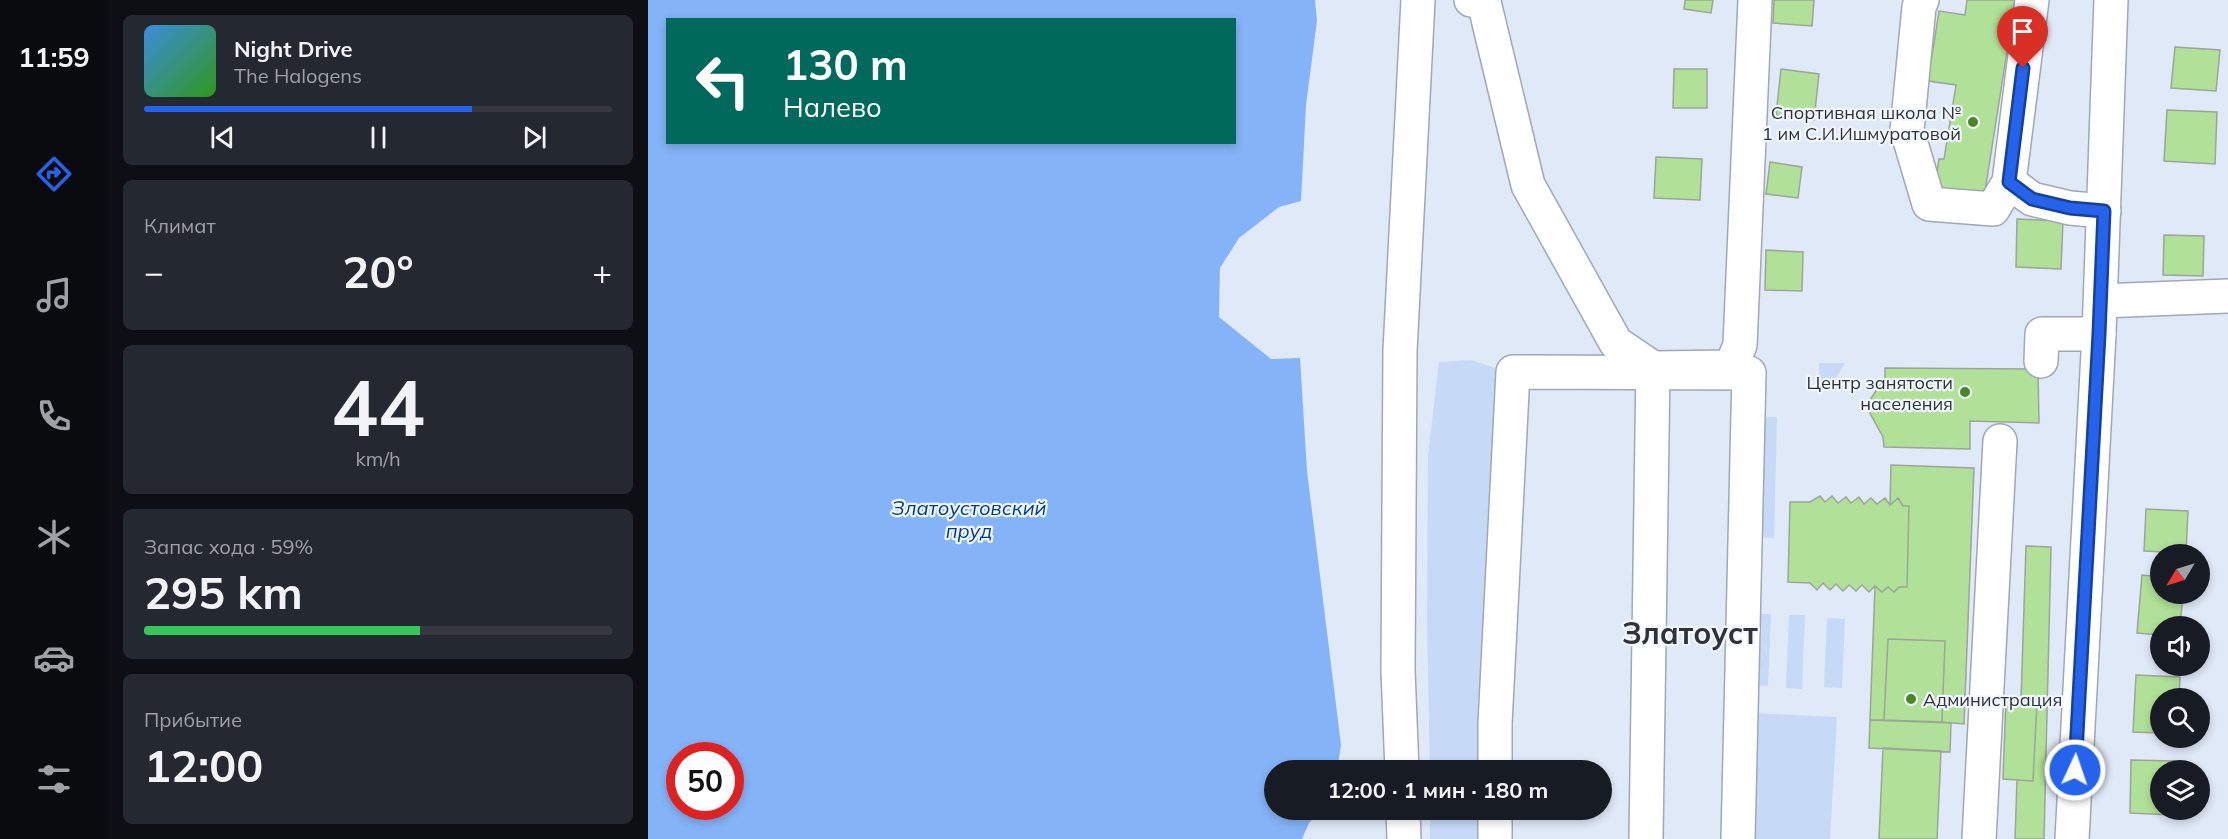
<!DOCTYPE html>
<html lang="ru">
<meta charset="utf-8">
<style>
:root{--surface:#171b24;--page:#242831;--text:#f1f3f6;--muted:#9ea1a6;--line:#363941;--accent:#2563eb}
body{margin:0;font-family:Mulish,sans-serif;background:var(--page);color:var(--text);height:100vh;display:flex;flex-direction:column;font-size:22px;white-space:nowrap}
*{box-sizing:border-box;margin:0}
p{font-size:20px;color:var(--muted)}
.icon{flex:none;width:33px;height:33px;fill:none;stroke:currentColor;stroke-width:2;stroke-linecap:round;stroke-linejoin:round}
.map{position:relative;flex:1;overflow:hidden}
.drawer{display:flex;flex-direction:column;gap:15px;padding:15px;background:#0d0f14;width:540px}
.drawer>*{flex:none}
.hud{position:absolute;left:18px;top:18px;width:570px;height:126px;border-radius:0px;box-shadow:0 3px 9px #0003;background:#00695c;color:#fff;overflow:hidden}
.needle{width:39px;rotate:232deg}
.buttons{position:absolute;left:1502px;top:544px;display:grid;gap:12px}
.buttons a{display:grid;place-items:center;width:60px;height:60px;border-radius:50%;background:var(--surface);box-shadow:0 3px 9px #0003;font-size:30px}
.speed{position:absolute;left:18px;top:742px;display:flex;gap:12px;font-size:30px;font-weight:700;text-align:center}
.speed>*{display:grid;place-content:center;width:78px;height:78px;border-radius:50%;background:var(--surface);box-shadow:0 3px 9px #0003;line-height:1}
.speed .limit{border:9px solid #d22;background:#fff;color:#111}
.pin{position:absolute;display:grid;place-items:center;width:51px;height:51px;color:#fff;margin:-62px -26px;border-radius:50% 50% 50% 0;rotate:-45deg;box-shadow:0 0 6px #0007}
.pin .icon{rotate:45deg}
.me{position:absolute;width:66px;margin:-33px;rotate:3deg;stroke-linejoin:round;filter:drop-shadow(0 0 4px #0008)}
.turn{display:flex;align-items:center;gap:21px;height:126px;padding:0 18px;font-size:27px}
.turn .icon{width:78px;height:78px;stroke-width:2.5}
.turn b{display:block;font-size:42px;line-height:51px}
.big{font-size:45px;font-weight:700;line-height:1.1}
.drawer .widget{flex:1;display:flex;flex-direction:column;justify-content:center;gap:9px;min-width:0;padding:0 21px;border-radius:9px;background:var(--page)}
.drawer .dial{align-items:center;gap:0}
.dial b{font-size:78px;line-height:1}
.song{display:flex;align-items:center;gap:18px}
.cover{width:72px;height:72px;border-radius:9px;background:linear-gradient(135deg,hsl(210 70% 55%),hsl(110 70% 35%))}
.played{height:6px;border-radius:3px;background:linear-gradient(90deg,var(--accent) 70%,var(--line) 70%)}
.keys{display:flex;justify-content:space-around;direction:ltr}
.heat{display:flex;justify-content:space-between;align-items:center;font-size:33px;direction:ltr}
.charge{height:9px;border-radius:4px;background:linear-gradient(90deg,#34c759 59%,var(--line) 0)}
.trip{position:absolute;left:616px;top:760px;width:348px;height:60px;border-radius:30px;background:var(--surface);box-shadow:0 3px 9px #0003;font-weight:700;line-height:60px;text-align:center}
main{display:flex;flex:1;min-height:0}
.tab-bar{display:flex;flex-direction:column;width:108px;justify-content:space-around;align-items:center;background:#090b0e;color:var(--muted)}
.tab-bar .icon{width:42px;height:42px}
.tab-bar .active{color:var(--accent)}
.tab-bar b{font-size:27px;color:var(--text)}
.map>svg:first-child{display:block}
.green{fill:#c6d9f7}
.water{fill:#85b3f7;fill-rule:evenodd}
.building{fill:#b1e198;stroke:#9ca598;stroke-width:1.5}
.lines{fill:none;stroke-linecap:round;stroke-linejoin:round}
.minor-casing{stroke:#9fa8b5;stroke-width:36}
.major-casing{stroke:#9fa8b5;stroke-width:36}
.minor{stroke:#fff;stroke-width:33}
.major{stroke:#fff;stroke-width:33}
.route-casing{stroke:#184099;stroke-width:15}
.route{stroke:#2563eb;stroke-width:10}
.poi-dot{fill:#4b8624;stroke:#f1f6ff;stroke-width:2}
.labels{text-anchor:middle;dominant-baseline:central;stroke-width:4.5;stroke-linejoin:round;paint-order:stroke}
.poi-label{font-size:18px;fill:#2f3338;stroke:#f1f6ff;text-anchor:end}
.water-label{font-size:20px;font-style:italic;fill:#003d8a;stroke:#f1f6ff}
.town-label{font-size:30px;font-weight:bold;fill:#2f3338;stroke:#f1f6ff}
</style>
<main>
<nav class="tab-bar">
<b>11:59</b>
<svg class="icon active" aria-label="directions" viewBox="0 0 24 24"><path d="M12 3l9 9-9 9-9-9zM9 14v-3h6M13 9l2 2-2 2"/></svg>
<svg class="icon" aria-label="music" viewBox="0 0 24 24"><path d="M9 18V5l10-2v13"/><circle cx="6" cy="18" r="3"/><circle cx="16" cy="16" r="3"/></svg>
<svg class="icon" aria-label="phone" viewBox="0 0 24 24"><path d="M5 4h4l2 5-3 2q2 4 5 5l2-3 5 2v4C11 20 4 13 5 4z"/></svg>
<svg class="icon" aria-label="climate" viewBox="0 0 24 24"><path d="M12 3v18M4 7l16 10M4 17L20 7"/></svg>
<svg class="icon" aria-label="car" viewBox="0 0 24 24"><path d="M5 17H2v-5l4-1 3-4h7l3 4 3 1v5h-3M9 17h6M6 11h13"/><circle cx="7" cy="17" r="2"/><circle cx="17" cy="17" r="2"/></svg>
<svg class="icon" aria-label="filters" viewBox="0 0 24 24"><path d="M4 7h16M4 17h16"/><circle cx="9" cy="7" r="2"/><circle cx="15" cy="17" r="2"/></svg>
</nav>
<section class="drawer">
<div class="widget">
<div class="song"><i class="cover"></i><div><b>Night Drive</b><p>The Halogens</p></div></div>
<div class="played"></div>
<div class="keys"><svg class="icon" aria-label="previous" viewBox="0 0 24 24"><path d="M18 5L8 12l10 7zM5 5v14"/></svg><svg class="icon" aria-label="pause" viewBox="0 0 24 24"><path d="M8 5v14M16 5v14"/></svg><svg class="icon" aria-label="next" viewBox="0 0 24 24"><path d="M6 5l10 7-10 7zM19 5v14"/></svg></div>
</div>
<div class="widget"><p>Климат</p>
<div class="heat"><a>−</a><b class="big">20°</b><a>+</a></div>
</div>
<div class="widget dial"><b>44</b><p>km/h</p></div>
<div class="widget"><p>Запас хода · 59%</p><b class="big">295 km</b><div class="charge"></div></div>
<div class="widget"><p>Прибытие</p><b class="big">12:00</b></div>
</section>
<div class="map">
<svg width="1580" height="839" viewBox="0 0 1580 839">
<rect width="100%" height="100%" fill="#e0e9f7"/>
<path class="green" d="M823 360 847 368 854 381 833 771H782L779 621 780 455 791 362Z
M1171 363H1197L1182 388H1172Z
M1112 417H1129L1126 538 1111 537Z
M1110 614H1123L1120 686H1107Z
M1141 615H1157L1154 689 1138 688Z
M1179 618 1197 619 1194 688 1176 687Z
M1105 713 1189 717 1182 839H1100Z
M782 810H832V839H782Z"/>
<path class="water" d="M0 0H667L669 21 658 105 653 201 631 207 591 238 572 268 571 317 623 359 652 358 659 471 693 745 689 771H627V810H673L661 823 654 839H0ZM20 20H586V142H20ZM32 756H82V807H32Z"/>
<path class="building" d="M1037 0H1065L1063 13 1036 9Z
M1126 0H1166L1164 26 1125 23Z
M1319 0H1367L1336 198 1286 190 1291 159H1296L1308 85 1280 81 1291 11 1317 15Z
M1527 47 1572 50 1568 91 1523 88Z
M1026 69H1059V108H1025Z
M1133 69 1171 74 1166 120 1128 115Z
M1519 110 1569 112 1567 164 1516 161Z
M1008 157 1054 159 1052 200 1006 198Z
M1122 162 1154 167 1150 198 1118 194Z
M1369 219 1415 221 1413 269 1368 267Z
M1516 235 1556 236 1555 276 1515 275Z
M1118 250 1155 252 1154 291 1117 290Z
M1237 368 1390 369 1391 423 1322 421V449L1236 447 1235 437 1218 406 1237 377Z
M1243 465 1326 468 1316 724 1294 722 1297 641 1240 639 1236 720H1222L1227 586 1234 592 1240 587 1246 592 1251 587H1259L1261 506H1255L1250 498 1242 505Z
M1172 496 1177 502 1184 496 1190 503 1198 497 1203 503 1211 497 1216 504 1223 498 1229 504 1237 498 1242 505 1250 498 1255 506H1261L1259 587H1251L1246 592 1240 587 1234 592 1227 586 1221 592 1214 585 1208 591 1201 585 1195 591 1188 584 1182 590 1175 583 1169 590 1162 583 1140 582 1142 502H1162Z
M1498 509 1540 511 1538 553 1496 551Z
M1378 546 1403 547 1396 839H1367L1369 780 1385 781 1389 701 1373 700Z
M1494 575 1512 577V594H1535L1532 627H1512V635L1489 633Z
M1240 639 1297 641 1294 722 1236 720Z
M1488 675 1532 677 1531 699H1512V733L1485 732Z
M1358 699 1389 701 1385 781 1355 779Z
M1222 720 1303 723 1302 752 1221 748Z
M1235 748 1293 751 1289 839H1231Z
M1483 760 1526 761V771H1512V810H1525V815L1482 813Z"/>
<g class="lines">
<defs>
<path id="minor" d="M823 0 836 2 880 185 968 343 1005 368 1083 367 1092 345 1107 0
M1274 0 1271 7 1259 130 1281 204 1345 209 1361 182 1384 0
M1361 182 1384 199 1422 208 1456 211
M1453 301 1580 296
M1393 361 1394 334H1451
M847 771V724L865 372 1101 373 1090 839
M847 810V839
M998 839 1005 368
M1331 839 1352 441"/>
<path id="major" d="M754 771 750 670 752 351 770 0
M755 810 756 839
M1424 839 1451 334 1463 0"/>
</defs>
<use href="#minor" class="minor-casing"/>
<use href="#major" class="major-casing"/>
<use href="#minor" class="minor"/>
<use href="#major" class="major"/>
</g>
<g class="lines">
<defs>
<path id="route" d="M1375 68 1361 182 1384 199 1422 208 1456 211 1451 334 1427 770"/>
</defs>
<use href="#route" class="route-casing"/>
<use href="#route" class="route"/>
</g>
<g class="poi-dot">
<circle cx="1325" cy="122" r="6"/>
<circle cx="1317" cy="392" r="6"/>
<circle cx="1263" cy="699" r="6"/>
</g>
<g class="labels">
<g class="poi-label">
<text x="1313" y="112">Спортивная школа №<tspan x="1313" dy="21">1 им С.И.Ишмуратовой</tspan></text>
<text x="1305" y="382">Центр занятости<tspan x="1305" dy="21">населения</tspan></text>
<text x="1275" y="699" text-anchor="start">Администрация</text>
</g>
<g class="water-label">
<text x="321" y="507">Златоустовский<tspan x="321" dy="23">пруд</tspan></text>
</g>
<g class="town-label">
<text x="1042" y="633">Златоуст</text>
</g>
</g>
</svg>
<div class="buttons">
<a><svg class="needle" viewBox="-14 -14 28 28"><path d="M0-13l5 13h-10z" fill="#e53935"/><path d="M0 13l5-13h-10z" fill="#9ea1a6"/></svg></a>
<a><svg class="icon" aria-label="sound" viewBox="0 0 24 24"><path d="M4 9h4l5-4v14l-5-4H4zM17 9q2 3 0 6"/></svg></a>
<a><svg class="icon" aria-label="search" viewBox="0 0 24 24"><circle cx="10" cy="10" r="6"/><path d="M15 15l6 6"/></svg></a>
<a><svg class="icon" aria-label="layers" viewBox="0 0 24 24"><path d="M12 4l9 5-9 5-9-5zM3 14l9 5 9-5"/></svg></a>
</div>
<div class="speed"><div class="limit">50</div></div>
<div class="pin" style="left:1375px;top:68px;background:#d93025"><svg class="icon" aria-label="arrive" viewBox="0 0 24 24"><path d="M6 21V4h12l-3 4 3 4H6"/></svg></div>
<svg class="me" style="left:1427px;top:770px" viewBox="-20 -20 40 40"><circle r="17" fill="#2563eb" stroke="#fff" stroke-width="3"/><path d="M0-11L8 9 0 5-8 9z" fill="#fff"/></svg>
<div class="trip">12:00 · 1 мин · 180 m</div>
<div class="hud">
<div class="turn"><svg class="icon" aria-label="left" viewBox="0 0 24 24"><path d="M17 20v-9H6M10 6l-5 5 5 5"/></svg><div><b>130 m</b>Налево</div></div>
</div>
</div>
</main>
